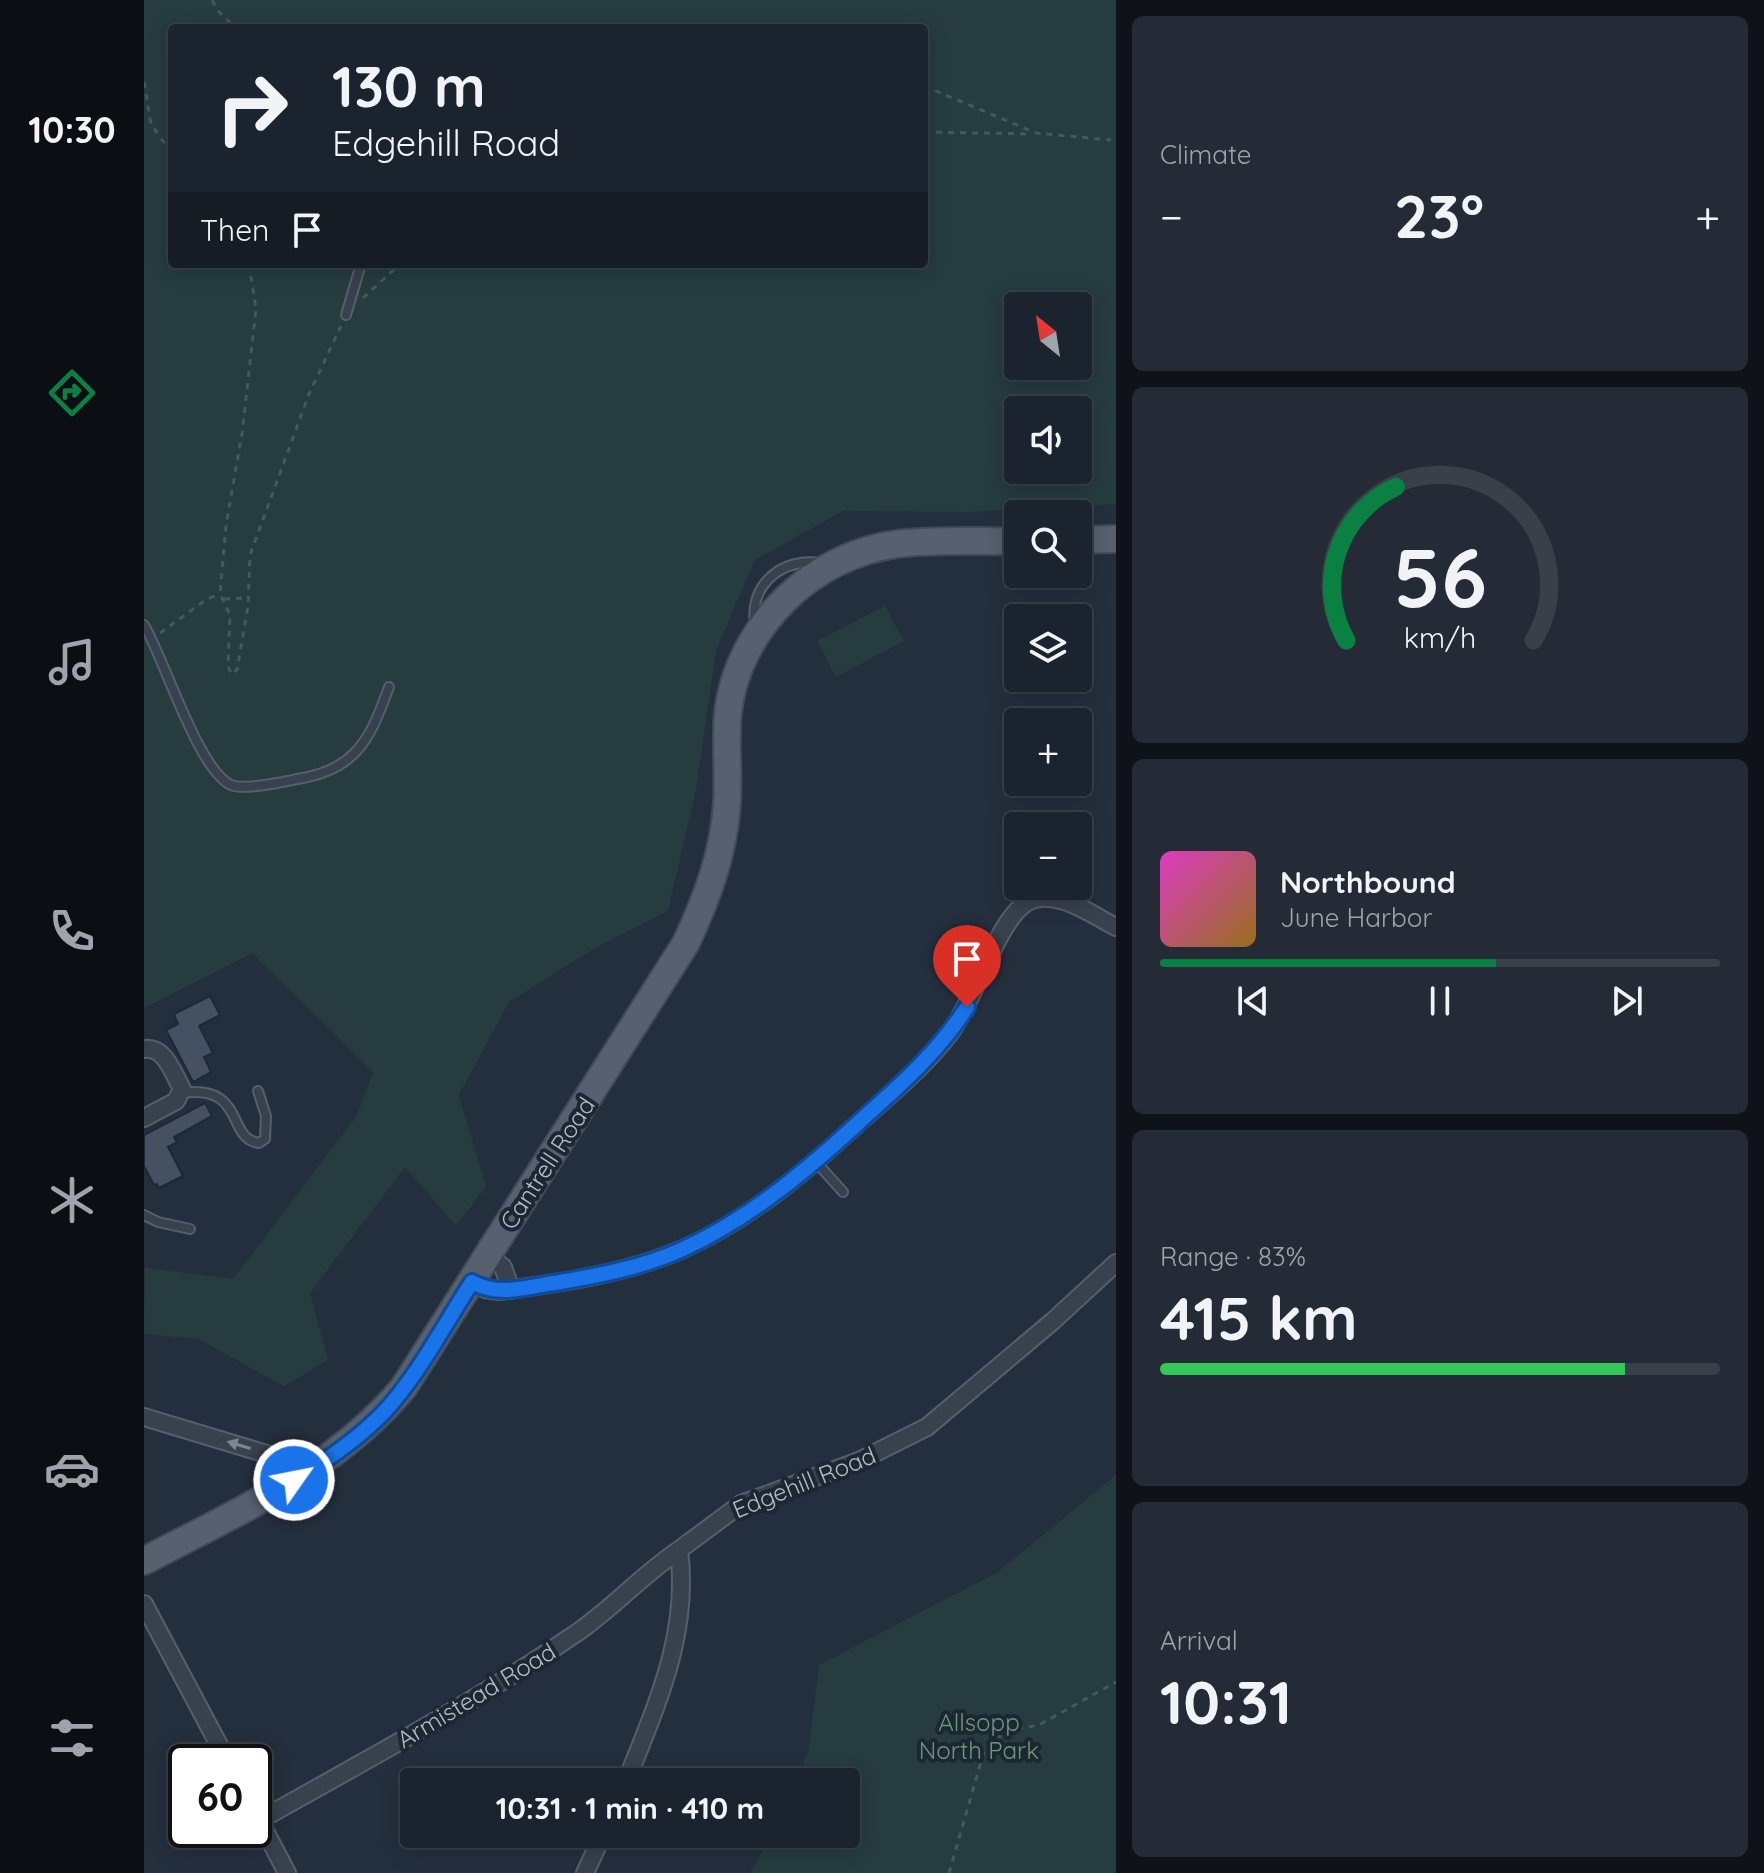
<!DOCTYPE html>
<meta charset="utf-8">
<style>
:root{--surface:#1b232e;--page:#242b36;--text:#f1f3f6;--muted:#a0a4aa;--line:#39404a;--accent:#0b8043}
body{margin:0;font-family:Quicksand,sans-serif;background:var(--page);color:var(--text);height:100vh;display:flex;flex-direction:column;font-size:30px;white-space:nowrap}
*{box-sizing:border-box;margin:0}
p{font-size:26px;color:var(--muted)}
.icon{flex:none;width:44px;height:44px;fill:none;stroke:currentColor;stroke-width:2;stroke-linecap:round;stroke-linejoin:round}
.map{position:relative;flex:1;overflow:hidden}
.sheet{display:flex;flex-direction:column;gap:16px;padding:16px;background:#0f1319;width:648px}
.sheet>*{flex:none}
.hud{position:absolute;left:24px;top:24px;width:760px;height:244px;border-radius:8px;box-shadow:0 4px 20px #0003,0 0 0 2px var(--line);background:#1b232e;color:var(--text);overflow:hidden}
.needle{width:52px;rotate:330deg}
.buttons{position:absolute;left:860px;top:292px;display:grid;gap:16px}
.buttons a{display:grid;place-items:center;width:88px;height:88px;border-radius:8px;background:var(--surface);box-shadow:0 4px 20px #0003,0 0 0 2px var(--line);font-size:40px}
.speed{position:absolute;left:24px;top:1744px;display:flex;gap:16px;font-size:40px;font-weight:700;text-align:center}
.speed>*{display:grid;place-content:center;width:104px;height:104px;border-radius:50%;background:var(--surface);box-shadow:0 4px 20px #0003,0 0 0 2px var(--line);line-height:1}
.speed .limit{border:4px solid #111;border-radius:12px;background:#fff;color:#111}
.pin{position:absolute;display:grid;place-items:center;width:68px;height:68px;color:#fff;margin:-82px -34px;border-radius:50% 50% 50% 0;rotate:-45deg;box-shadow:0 0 8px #0007}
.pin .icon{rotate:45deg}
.me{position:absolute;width:88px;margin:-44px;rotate:57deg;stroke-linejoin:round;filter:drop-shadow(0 0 6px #0008)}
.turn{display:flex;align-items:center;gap:28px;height:168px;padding:0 32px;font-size:36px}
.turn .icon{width:104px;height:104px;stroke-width:2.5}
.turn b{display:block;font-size:56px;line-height:68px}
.then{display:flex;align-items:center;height:76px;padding:0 32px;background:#0003;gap:16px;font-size:30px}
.big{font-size:60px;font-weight:800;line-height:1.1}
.sheet .card{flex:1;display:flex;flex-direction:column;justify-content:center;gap:12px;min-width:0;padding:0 28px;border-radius:12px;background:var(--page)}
.sheet .dial{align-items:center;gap:0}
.dial svg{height:208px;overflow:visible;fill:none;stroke:var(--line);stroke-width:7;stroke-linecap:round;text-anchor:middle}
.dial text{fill:var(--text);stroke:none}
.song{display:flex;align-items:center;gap:24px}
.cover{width:96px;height:96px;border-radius:12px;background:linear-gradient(135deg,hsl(310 70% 55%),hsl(40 70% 35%))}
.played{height:8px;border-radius:4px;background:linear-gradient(90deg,var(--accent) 60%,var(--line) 60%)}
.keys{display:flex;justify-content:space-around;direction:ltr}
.heat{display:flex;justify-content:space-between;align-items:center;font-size:44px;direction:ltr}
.charge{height:12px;border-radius:6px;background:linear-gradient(90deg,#34c759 83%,var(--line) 0)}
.trip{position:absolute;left:256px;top:1768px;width:460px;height:80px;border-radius:8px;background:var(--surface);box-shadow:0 4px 20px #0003,0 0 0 2px var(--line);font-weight:800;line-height:80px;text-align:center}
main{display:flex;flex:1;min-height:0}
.tab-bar{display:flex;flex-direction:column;width:144px;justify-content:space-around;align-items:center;background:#0b0e12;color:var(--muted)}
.tab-bar .icon{width:56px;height:56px}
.tab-bar .on{color:var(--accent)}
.tab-bar b{font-size:36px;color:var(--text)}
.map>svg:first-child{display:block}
.green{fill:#263c3f;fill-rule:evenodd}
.building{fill:#455162;stroke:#1f2835;stroke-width:2}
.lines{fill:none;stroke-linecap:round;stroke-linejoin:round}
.lane-casing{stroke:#565f6c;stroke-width:12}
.street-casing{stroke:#565f6c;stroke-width:20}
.primary-casing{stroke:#414a57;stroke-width:30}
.path{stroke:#44595c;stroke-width:3;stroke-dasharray:6 6;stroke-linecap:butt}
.lane{stroke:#38414e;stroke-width:8}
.street{stroke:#38414e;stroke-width:16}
.primary{stroke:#56606e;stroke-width:26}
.oneway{fill:#7c8592}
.route-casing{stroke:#114b97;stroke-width:20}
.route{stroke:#1a73e8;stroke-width:14}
.labels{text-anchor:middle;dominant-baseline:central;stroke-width:8;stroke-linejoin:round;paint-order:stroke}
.street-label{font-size:24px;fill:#b4bcc9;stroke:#1d2633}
.park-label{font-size:24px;fill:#6b9a76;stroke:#1d2633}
</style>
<main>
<nav class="tab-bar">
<b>10:30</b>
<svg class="icon on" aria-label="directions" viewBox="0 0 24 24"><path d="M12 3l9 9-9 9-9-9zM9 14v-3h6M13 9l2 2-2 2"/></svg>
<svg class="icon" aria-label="music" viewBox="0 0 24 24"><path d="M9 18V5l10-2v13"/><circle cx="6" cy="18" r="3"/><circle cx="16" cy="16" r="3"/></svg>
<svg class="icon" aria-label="phone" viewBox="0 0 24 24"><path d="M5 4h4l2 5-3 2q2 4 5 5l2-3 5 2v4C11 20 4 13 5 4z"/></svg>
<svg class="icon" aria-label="climate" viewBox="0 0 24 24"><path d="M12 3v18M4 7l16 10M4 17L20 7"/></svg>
<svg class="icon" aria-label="car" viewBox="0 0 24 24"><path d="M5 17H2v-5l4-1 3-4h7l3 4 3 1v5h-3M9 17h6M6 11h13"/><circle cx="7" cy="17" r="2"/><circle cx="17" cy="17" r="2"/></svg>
<svg class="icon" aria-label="filters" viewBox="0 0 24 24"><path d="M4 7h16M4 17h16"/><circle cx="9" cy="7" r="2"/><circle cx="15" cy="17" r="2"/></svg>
</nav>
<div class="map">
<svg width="972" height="1873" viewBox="0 0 972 1873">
<rect width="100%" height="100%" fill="#242f3e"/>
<path class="green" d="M0 0H972V504L825 512 699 511 611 560 572 650 552 789 524 911 451 948 365 1002 315 1095 342 1187 312 1226 261 1167 166 1293 184 1360 140 1386 54 1339 0 1334 1 1268 89 1279 212 1117 229 1072 108 953 0 1008ZM28 28H780V264H28ZM874 306H934V366H874ZM874 410H934V470H874Z
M741 606 760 641 692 677 673 641Z
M972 1475V1873H606L628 1834H702V1782H652L665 1749 675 1665 854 1572Z"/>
<path class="building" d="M66 996 76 1015 55 1026 69 1053 60 1057 67 1072 49 1082 22 1030 34 1024 30 1014Z
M61 1103 68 1116 30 1137 33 1142 24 1147 39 1176 15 1188 13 1184 10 1185 0 1166V1135Z"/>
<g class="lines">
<defs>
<path id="lane" d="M202 315 217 264
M611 624C605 584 639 557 677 563
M0 625C20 658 54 770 87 785 101 791 142 781 159 778 214 768 227 736 245 687
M38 1093C102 1084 82 1139 115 1143L121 1139 122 1116 114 1091
M672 1162 699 1192
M0 1215 14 1222 46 1229"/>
<path id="street" d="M0 1049C21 1046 29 1073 38 1089L32 1101 0 1118
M344 1255 359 1267 367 1290
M328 1282 341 1289 355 1291C416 1283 482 1274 539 1249 607 1219 666 1168 720 1118 750 1091 782 1065 806 1033 830 1001 854 920 882 903 910 886 948 915 972 927
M0 1417 169 1468
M0 1604 84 1762
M482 1782C512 1706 546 1634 535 1550L597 1504 715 1461 783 1427 909 1321 972 1263
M110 1810 143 1873
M116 1820C222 1760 330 1703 431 1634 468 1609 498 1575 535 1550
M441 1873 459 1834"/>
<path id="primary" d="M934 540 972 539
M0 1561C93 1512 192 1469 260 1387L542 943C563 898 580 853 583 803 585 773 581 742 584 712 594 627 668 555 753 544 792 539 834 542 874 541"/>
</defs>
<use href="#lane" class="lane-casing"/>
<use href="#street" class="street-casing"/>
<use href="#primary" class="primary-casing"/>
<path class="path" d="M68 0 75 12 92 28
M0 82 7 124 28 154
M780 86 892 133 967 140
M780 132 888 134
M105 264 112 309 98 434 82 525 76 594 86 615 84 665 87 674 93 670 104 606 106 555 165 394 197 326
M219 298 256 264
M80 599 105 598
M16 633 63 599 76 594
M805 1873 841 1748 863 1731 895 1725 972 1682"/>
<use href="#lane" class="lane"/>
<use href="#street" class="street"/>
<use href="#primary" class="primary"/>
</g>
<defs><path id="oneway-solid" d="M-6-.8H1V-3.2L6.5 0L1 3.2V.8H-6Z" transform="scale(2)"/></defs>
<use class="oneway" href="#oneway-solid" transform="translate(95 1445) rotate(-163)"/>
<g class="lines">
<defs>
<path id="route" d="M150 1480C182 1461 214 1439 240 1412 275 1374 300 1325 328 1282 355 1297 382 1287 410 1283 453 1276 500 1267 539 1249 609 1217 669 1165 725 1113 762 1080 796 1049 823 1007"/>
</defs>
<use href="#route" class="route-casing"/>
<use href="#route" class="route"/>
</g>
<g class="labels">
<g class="street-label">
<text transform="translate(403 1163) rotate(-57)">Cantrell Road</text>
<text transform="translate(660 1482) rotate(-22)">Edgehill Road</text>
<text transform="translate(332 1695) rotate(-31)">Armistead Road</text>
</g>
<g class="park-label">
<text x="835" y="1722">Allsopp<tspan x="835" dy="28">North Park</tspan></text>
</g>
</g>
</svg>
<div class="buttons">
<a><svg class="needle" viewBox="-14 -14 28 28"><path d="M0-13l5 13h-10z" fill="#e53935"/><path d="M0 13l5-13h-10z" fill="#a0a4aa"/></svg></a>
<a><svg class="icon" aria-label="sound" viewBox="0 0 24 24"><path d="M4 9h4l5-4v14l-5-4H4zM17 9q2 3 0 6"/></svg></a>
<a><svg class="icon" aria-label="search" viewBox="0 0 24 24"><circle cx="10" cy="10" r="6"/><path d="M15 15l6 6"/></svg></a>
<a><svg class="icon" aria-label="layers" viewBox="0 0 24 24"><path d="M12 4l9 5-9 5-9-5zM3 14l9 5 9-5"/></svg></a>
<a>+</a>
<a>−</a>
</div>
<div class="speed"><div class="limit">60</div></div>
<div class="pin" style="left:823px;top:1007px;background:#d93025"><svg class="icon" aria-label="arrive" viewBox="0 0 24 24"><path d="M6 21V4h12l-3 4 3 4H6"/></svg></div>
<svg class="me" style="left:150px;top:1480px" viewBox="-20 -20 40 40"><circle r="17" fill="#1a73e8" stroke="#fff" stroke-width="3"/><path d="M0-11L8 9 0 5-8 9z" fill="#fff"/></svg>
<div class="trip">10:31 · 1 min · 410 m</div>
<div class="hud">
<div class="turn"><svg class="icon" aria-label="right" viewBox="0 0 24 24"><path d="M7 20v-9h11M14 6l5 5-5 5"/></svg><div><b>130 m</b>Edgehill Road</div></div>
<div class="then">Then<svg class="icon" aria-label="arrive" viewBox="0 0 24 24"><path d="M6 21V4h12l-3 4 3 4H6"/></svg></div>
</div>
</div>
<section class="sheet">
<div class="card"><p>Climate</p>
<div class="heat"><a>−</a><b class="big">23°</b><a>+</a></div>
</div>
<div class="card dial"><svg viewBox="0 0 100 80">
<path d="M14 69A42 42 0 1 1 86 69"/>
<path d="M14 69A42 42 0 0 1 33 10" stroke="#0b8043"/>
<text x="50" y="56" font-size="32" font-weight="700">56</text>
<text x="50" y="72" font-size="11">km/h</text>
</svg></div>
<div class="card">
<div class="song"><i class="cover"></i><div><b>Northbound</b><p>June Harbor</p></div></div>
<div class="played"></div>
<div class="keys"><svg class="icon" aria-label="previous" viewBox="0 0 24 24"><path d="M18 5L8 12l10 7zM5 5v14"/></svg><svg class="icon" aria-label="pause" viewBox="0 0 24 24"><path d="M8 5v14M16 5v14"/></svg><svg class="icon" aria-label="next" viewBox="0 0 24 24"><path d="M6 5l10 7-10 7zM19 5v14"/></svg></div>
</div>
<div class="card"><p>Range · 83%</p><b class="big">415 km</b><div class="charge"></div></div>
<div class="card"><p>Arrival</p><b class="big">10:31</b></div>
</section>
</main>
